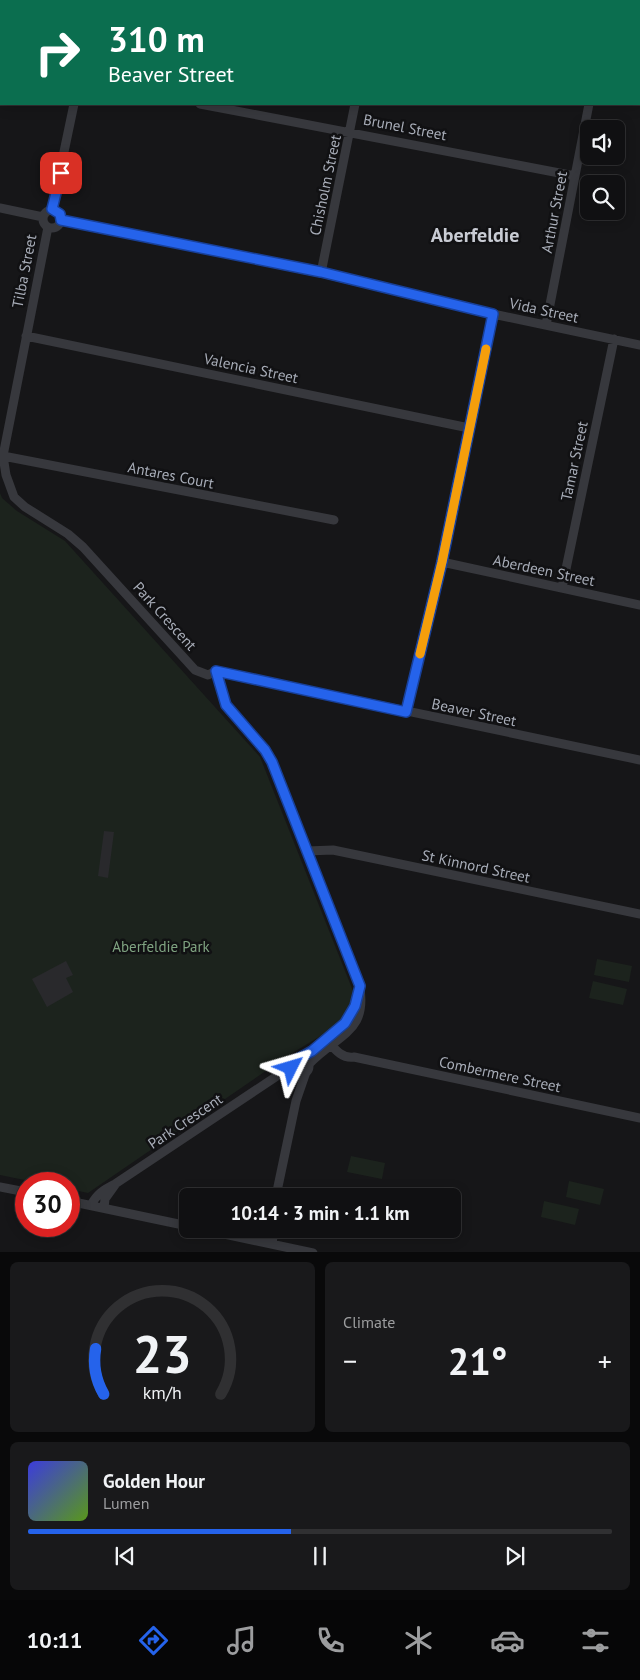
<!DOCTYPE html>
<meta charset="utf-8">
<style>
:root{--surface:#101012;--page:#19191b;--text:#f1f3f6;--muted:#9c9d9f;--line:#303032;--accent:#2563eb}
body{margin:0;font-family:"PT Sans",sans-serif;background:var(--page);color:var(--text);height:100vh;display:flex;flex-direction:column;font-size:19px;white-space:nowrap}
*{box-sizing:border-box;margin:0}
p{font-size:16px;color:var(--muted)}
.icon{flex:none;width:28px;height:28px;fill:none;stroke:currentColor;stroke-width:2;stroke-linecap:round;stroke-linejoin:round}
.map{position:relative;height:1252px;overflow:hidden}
.drawer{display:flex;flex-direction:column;gap:10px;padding:10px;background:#09090a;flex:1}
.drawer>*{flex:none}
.guide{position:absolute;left:0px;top:0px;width:640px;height:105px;box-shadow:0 2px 12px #0003,0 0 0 1px var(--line);background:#0b6e4f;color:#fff;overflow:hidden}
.tools{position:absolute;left:580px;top:120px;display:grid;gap:10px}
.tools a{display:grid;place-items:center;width:45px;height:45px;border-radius:8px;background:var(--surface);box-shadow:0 2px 12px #0003,0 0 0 1px var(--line);font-size:25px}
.speed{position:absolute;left:15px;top:1172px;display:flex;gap:10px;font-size:25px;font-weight:700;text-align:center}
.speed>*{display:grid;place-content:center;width:65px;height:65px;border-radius:50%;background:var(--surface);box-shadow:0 2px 12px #0003,0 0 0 1px var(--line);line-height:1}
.speed .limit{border:8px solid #d22;background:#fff;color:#111}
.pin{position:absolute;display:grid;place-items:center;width:42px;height:42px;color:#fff;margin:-21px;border-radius:10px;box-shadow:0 2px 8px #0006}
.me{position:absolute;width:55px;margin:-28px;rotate:50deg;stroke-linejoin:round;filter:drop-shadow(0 0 4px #0008)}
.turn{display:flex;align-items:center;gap:18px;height:105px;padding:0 25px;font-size:22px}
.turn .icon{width:65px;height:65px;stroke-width:2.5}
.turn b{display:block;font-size:35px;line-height:42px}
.big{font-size:38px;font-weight:700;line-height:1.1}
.drawer .card{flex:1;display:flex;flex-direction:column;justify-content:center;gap:8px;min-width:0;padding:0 18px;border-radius:8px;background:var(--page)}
.drawer .dial{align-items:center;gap:0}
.dial svg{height:130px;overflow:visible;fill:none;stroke:var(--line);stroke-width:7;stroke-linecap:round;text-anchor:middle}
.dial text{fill:var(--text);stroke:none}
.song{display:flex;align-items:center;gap:15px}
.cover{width:60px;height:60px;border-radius:8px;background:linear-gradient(135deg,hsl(240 70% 55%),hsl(90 70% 35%))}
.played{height:5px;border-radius:2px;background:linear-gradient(90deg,var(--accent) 45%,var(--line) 45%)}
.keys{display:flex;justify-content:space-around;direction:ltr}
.heat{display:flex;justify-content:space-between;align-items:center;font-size:28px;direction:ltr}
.drawer .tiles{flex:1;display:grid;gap:10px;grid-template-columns:1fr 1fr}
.card:last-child{grid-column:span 2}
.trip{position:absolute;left:179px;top:1188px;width:282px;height:50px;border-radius:8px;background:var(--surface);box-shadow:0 2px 12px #0003,0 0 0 1px var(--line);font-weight:700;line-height:50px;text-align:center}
.tab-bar{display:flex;height:80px;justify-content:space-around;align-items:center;background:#060607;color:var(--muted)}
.tab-bar .icon{width:35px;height:35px}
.tab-bar .selected{color:var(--accent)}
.tab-bar b{font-size:22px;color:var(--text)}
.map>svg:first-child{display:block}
.green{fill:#1c231d}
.building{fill:#29292c}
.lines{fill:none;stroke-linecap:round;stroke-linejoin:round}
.minor{stroke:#37383d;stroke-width:9}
.tertiary{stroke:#37383d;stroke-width:10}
.route-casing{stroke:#184099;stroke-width:12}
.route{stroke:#2563eb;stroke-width:9}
.slow{stroke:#f59e0b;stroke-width:9}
.labels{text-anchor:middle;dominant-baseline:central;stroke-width:5;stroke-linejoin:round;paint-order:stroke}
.street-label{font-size:15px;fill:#a8adb8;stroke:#111113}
.park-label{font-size:15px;fill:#7fa381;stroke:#111113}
.district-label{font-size:20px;font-weight:bold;fill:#c9ccd4;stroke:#111113}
</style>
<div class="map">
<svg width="640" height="1253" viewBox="0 0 640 1253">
<rect width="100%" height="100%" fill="#161618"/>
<path class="green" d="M0 493 2 498 17 511 65 541 260 757 353 991 352 1002 343 1019 332 1029 289 1055 88 1193 69 1189V1184H44L0 1175Z
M597 959 632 966 629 982 594 975Z
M593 981 627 989 623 1005 589 998Z
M351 1156 385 1163 382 1179 347 1172Z
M569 1181 604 1189 600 1205 566 1197Z
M544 1201 579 1209 575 1225 541 1217Z"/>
<path class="building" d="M104 831 114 832 108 878 98 876Z
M66 961 73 975 66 978 73 992 47 1007 32 979Z"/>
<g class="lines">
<path class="minor" d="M373 1V0
M456 1V0
M638 1V0
M200 104 575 176
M0 208 43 217
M52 209 74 104
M43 219a9 9 0 1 1 18 0a9 9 0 1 1-18 0Z
M61 220 321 273 493 314 640 345
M48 227 3 456 6 475 14 497 25 507 68 534 83 547 195 670 208 675 216 671
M321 273 355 104
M546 325 589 104
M26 336 469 428
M3 456 334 520
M442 562 640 605
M562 588 614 339
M216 671 226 705 265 750 271 762 358 979C371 1032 339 1033 309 1064
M216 671 640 760
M405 712 442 562 493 314
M307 851 333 850 640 914
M326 1039C334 1048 341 1059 354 1057L640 1118
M303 1057C329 1041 352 1022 359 991
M291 1066a9 9 0 1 1 18 0a9 9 0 1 1-18 0Z
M0 1187 26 1192
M276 1196 296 1101 306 1072
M69 1201 188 1226
M91 1205C97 1194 103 1190 115 1184L292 1066
M104 1208 105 1199 115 1185
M201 1229 313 1253
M260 1241 264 1229
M272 1244 274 1229"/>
<path class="tertiary" d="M421 0 427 1
M95 1 96 0
M0 31H1
M639 41H640"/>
</g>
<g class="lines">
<defs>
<path id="route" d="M61 173 52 209 60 214 61 220 321 272 493 314 442 562 406 712 216 671 226 705 265 750 272 762 360 986 355 1006 345 1023 312 1051 296 1060 291 1068"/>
</defs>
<use href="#route" class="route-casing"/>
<use href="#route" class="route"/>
<path class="slow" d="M420 654 442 562 486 349"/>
</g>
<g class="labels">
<g class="street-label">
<text transform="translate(405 127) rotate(11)">Brunel Street</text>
<text transform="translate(325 185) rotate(-78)">Chisholm Street</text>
<text transform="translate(554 212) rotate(-79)">Arthur Street</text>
<text transform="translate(24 271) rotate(-79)">Tilba Street</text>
<text transform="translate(544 310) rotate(12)">Vida Street</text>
<text transform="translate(251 368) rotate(12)">Valencia Street</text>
<text transform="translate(574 461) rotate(-78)">Tamar Street</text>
<text transform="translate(171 475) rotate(11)">Antares Court</text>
<text transform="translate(544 570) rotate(12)">Aberdeen Street</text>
<text transform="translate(165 616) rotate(48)">Park Crescent</text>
<text transform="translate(474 712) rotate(12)">Beaver Street</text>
<text transform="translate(476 866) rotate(12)">St Kinnord Street</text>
<text transform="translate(500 1074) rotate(12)">Combermere Street</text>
<text transform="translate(185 1121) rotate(-34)">Park Crescent</text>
</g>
<g class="park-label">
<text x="161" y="946">Aberfeldie Park</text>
</g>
<g class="district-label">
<text x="475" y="235">Aberfeldie</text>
</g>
</g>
</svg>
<div class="tools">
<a><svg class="icon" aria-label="sound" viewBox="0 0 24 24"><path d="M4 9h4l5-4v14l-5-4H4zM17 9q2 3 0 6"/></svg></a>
<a><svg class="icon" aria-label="search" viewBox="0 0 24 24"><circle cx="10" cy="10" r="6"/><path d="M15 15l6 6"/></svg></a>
</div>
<div class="speed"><div class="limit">30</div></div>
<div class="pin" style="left:61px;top:173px;background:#d93025"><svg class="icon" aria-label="arrive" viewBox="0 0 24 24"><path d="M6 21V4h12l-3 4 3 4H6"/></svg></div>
<svg class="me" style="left:291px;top:1068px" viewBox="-20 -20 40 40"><path d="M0-17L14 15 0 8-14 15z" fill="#2563eb" stroke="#fff" stroke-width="4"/></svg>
<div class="trip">10:14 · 3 min · 1.1 km</div>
<div class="guide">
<div class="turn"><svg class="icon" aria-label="right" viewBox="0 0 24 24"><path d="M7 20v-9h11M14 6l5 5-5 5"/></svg><div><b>310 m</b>Beaver Street</div></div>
</div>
</div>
<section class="drawer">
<div class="tiles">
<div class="card dial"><svg viewBox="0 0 100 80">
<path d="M14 69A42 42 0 1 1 86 69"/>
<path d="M14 69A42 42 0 0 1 9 41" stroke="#2563eb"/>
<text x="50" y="56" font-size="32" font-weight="700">23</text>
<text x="50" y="72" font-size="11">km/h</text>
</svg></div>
<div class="card"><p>Climate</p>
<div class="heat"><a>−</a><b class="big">21°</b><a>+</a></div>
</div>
<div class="card">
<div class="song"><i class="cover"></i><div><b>Golden Hour</b><p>Lumen</p></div></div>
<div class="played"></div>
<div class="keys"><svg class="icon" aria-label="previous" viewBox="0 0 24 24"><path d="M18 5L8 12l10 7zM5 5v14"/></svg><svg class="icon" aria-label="pause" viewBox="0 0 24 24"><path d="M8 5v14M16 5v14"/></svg><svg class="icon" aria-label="next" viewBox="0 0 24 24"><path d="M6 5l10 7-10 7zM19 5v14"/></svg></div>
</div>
</div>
</section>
<nav class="tab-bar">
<b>10:11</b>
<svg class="icon selected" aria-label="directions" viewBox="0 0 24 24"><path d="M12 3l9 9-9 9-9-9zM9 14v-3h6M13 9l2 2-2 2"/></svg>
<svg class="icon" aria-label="music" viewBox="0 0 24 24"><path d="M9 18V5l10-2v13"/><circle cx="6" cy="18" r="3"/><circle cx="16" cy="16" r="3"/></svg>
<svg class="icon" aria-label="phone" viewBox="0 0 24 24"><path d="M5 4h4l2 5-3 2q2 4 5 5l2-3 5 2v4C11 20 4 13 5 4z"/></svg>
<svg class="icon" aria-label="climate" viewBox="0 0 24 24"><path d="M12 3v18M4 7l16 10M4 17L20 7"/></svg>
<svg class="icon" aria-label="car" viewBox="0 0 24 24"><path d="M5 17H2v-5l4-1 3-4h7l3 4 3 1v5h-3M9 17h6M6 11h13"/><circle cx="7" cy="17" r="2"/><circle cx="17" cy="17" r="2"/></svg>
<svg class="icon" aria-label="filters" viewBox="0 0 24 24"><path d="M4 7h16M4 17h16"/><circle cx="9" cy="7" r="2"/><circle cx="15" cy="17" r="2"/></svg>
</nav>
